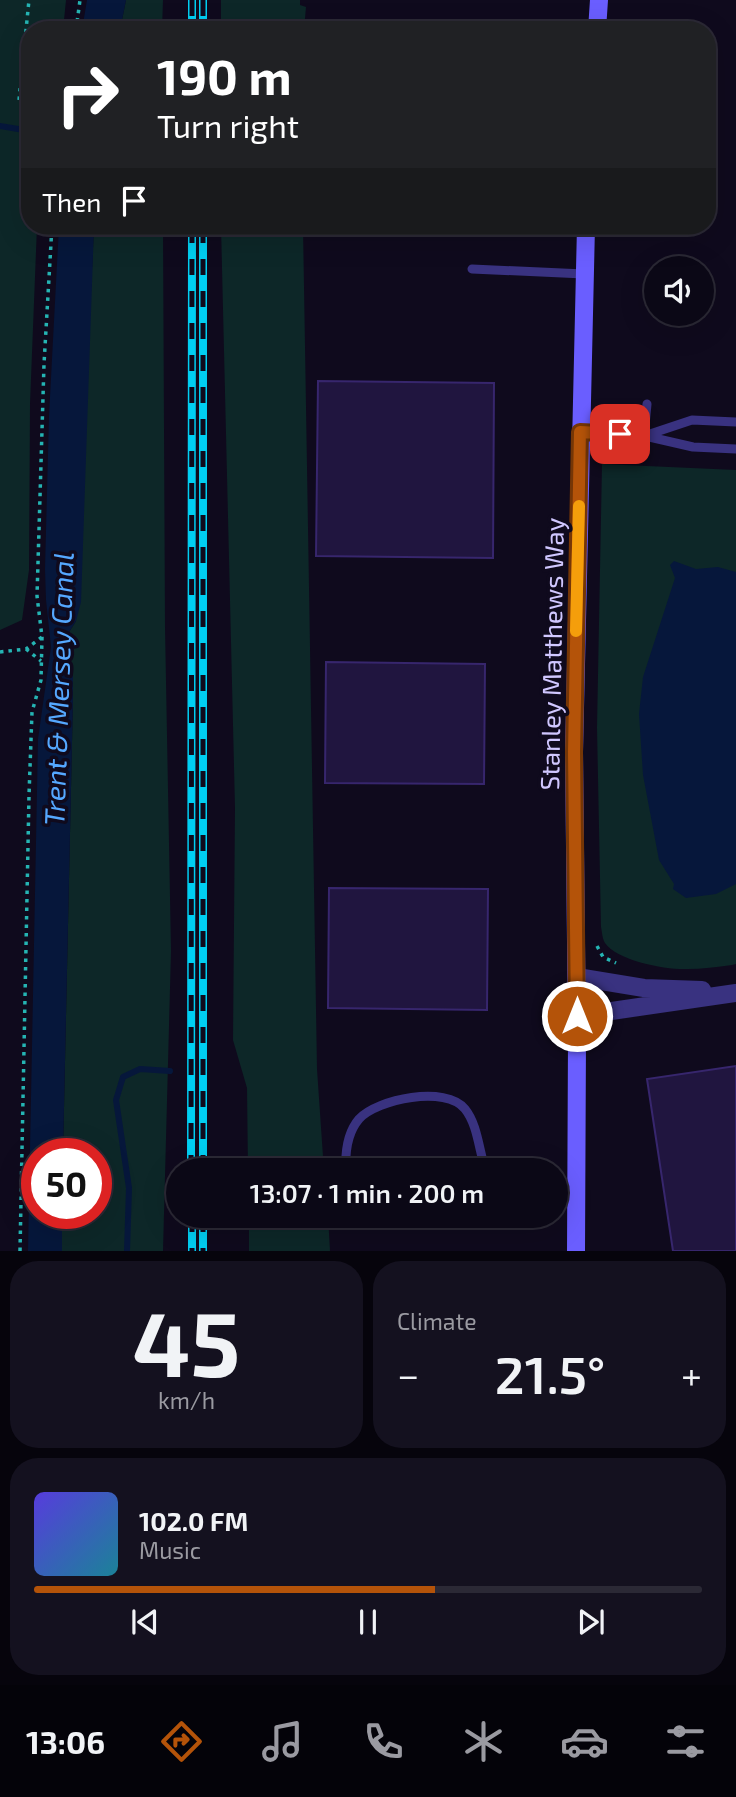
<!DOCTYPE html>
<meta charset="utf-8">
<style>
:root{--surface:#0b0816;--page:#14111f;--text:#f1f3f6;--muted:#9a9aa1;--line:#2b2935;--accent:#b45309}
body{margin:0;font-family:"Exo 2",sans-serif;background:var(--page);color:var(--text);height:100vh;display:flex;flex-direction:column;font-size:26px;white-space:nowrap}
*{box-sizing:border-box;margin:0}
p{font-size:23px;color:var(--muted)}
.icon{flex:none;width:38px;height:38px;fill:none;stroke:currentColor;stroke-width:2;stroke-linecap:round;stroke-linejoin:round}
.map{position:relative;height:1251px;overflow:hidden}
.drawer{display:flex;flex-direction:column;gap:10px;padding:10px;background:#06040c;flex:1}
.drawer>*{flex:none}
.banner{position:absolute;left:21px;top:21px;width:695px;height:214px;border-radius:28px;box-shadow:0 7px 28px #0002,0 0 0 2px var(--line);background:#202124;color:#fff;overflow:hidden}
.controls{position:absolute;left:644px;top:256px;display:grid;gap:14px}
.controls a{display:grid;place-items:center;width:70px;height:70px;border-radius:50%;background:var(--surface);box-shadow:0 7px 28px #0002,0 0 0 2px var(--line);font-size:35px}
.speed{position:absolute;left:21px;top:1138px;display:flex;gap:14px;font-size:35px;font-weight:700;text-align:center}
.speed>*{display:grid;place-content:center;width:91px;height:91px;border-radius:50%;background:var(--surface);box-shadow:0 7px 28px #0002,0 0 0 2px var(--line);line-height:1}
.speed .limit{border:10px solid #d22;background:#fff;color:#111}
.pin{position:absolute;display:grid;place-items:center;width:60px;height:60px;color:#fff;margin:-30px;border-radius:14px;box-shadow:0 4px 10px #0006}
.me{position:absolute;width:77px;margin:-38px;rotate:0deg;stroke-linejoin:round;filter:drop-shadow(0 0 5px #0008)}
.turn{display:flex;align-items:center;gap:24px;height:147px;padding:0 21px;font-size:32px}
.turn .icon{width:91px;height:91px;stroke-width:2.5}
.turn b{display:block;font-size:49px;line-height:60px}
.then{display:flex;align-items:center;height:66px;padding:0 21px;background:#0003;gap:14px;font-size:26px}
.big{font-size:52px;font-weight:600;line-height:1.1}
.drawer .tile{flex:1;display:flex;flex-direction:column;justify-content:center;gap:10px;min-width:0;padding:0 24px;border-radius:28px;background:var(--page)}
.drawer .dial{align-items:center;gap:0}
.dial b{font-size:91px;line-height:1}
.song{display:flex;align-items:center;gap:21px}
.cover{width:84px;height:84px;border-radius:10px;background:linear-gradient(135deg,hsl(250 70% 55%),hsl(190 70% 35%))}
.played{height:7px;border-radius:4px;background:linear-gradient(90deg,var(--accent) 60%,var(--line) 60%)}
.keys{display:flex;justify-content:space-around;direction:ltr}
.heat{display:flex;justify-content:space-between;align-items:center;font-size:38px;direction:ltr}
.drawer .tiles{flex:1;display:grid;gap:10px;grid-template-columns:1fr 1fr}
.tile:last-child{grid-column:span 2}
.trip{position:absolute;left:166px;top:1158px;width:402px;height:70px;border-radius:35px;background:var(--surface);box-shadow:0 7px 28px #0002,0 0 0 2px var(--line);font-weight:600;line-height:70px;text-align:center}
.dock{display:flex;height:112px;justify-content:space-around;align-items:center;background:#040309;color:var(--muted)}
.dock .icon{width:49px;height:49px}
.dock .current{color:var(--accent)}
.dock b{font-size:32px;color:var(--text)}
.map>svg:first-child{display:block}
.green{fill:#0d2728}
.water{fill:#06173b}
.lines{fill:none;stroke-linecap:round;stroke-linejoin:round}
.stream{stroke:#06173b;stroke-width:6}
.building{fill:#20153f;stroke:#37266d;stroke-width:2}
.path{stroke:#25b4b3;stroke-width:3.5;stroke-dasharray:3.5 5;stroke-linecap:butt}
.service{stroke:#393280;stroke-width:9}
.minor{stroke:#393280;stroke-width:18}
.secondary{stroke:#6a5eff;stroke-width:18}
.rail-casing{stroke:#00cef2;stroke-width:8}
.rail{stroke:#0f0a1d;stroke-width:5;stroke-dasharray:16;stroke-linecap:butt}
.route-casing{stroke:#753606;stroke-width:18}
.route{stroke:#b45309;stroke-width:12}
.slow{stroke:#f59e0b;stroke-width:12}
.labels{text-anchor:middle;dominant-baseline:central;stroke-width:7;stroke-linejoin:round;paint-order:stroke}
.street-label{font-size:26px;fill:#d0c7ff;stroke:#0f0a1d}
.water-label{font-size:28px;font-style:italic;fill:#55a8ff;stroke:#0f0a1d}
</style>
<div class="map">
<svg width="736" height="1251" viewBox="0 0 736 1251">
<rect width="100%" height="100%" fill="#0f0a1d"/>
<path class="green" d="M0 0H66L63 30H30V226H37L30 404 29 570 22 620 0 630Z
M126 0H163L162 30H120Z
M221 0H300V5L306 7 304 30H221Z
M94 226H163L165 627 171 951 163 1251H62V1213H96V1153H63L73 696V676L63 654 64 640 76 621Z
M221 226H303L317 1069 324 1171H248L247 1088 233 1040 235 808Z
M602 464 736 470V964L732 965C717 967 702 969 687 969 667 970 617 961 605 943 602 938 602 931 601 927L597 728Z
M249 1216H328L330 1251H249Z"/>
<path class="water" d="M87 0H126L120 30H82Z
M59 226H94L81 602 76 621 64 640 63 654 73 676V696L63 1153H37V1213H62V1251H28L38 739 51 647 46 600 45 569 49 416Z
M674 561 696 569 718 567 736 572V884L716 894 686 898 673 889 674 884 659 860 643 775 639 714 643 677 675 578 670 565Z"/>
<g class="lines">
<path class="stream" d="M0 126 30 131
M127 1251 129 1188 116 1100 123 1077 140 1069 170 1071"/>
</g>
<path class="building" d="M318 381 494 383 493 558 316 556Z
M326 662 485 664 484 784 325 783Z
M329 888 488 889 487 1010 328 1008Z
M736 1066V1251H673L647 1079Z"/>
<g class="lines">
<path class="path" d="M76 30 80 0
M19 100 29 0
M26 649 41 661
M0 652 26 649 42 637
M597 946 603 957 616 963
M20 1251 29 795 32 712 41 680 42 637 37 596 44 364 52 226"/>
<path class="service" d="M472 269 584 274
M580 432 644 436 647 404
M644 436 692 420 736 422
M645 436 693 447 736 449
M346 1171C345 1153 347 1133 359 1119 377 1099 446 1085 465 1109 478 1125 479 1152 486 1171
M556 1197H577"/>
<path class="minor" d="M577 977 644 988 702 990
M577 1016 736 993"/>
<path class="secondary" d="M597 30 599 0
M576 1251 577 1038 574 752 586 226"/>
<defs>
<path id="rail" d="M192 0V30
M203 0V30
M191 1171 192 226
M203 1171V226
M192 1216V1251
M203 1216V1251"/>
</defs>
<use href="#rail" class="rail-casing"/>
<use href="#rail" class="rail"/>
</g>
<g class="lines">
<defs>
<path id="route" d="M577 1016 574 752 580 432 620 434"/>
</defs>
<use href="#route" class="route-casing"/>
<use href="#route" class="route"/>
<path class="slow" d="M576 631 579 506"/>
</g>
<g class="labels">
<g class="street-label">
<text transform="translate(551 654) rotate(-89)">Stanley Matthews Way</text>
</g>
<g class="water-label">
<text transform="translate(58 689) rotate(-88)">Trent &amp; Mersey Canal</text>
</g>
</g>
</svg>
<div class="controls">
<a><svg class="icon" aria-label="sound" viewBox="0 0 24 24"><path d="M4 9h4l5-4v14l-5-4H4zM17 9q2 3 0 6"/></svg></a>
</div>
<div class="speed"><div class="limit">50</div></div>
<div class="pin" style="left:620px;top:434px;background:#d93025"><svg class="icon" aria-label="arrive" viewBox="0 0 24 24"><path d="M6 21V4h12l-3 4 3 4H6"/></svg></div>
<svg class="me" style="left:577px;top:1016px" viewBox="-20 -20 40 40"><circle r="17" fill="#b45309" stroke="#fff" stroke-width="3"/><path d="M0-11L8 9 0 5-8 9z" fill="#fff"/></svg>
<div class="trip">13:07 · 1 min · 200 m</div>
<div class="banner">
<div class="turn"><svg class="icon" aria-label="right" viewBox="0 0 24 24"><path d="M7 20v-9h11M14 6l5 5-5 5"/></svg><div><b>190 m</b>Turn right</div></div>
<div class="then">Then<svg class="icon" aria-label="arrive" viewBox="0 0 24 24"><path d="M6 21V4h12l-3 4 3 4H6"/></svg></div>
</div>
</div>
<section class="drawer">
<div class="tiles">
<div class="tile dial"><b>45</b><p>km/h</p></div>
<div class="tile"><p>Climate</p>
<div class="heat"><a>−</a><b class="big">21.5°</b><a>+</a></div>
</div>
<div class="tile">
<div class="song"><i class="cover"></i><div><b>102.0 FM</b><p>Music</p></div></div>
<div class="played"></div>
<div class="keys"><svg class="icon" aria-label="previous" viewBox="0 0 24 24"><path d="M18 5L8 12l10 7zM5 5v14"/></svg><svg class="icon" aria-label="pause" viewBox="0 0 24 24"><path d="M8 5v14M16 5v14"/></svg><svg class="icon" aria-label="next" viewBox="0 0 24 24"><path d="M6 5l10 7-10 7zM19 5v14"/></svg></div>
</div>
</div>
</section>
<nav class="dock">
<b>13:06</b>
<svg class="icon current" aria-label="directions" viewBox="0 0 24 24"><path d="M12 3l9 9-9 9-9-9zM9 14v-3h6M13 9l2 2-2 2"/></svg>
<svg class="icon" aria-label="music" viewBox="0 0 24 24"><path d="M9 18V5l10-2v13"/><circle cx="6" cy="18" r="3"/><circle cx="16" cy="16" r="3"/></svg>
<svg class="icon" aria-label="phone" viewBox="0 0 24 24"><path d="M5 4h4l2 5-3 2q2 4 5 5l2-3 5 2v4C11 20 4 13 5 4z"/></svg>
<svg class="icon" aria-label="climate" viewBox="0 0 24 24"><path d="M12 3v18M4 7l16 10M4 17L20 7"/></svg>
<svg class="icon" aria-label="car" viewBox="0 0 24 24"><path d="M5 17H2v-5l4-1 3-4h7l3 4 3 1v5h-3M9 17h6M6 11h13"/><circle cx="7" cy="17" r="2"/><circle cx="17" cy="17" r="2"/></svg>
<svg class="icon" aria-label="filters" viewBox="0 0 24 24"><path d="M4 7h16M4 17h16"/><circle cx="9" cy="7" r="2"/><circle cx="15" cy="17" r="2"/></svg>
</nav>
